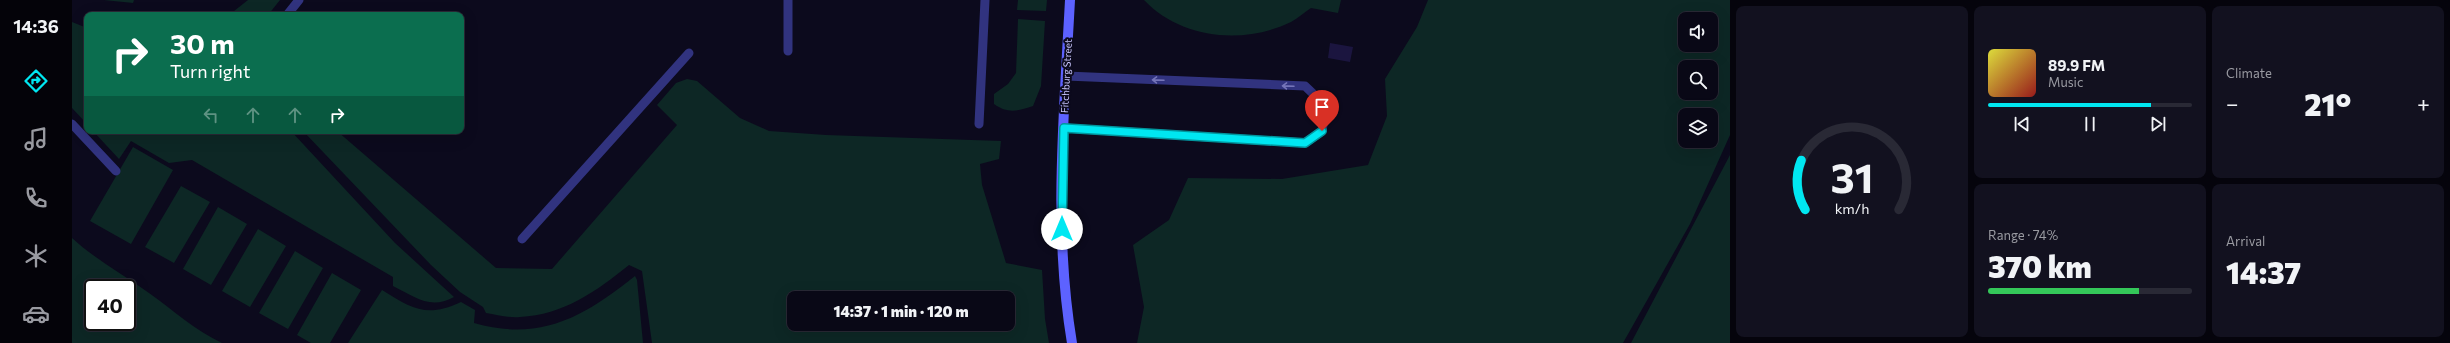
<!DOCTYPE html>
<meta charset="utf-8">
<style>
:root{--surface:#090816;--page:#12111f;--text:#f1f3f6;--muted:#999aa1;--line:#292935;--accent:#00e7f1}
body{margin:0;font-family:Commissioner,sans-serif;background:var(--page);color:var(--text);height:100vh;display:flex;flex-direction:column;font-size:15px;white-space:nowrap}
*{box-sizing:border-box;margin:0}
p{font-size:13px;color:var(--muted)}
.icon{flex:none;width:22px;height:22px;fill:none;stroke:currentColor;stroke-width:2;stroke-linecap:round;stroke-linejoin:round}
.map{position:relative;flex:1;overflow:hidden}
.details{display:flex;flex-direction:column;gap:6px;padding:6px;background:#05040c;width:720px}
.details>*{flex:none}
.banner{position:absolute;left:12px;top:12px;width:380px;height:122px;border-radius:8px;box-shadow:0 4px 16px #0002,0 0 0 1px var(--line);background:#0b6e4f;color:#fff;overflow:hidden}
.tools{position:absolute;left:1606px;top:12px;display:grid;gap:8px}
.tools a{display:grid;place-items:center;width:40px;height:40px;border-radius:8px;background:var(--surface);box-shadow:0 4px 16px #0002,0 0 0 1px var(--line);font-size:20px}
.speed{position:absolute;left:12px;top:279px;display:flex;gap:8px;font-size:20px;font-weight:700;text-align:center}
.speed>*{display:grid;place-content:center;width:52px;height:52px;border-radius:50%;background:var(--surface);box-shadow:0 4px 16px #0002,0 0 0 1px var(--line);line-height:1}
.speed .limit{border:2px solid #111;border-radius:6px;background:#fff;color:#111}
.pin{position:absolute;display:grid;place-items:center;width:34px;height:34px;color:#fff;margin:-41px -17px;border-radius:50% 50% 50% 0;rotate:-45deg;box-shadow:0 0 4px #0007}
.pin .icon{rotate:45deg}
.me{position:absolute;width:44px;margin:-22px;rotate:0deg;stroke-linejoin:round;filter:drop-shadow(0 0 3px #0008)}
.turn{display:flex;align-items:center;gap:14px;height:84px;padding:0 20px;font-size:18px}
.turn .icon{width:52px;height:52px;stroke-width:2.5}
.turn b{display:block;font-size:28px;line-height:34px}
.lanes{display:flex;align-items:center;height:38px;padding:0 20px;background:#0003;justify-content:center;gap:20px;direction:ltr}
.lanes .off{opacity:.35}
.big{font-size:30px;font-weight:800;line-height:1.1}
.details .card{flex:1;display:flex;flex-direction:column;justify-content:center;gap:6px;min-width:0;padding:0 14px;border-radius:8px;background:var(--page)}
.details .dial{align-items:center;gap:0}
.dial svg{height:104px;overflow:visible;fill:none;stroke:var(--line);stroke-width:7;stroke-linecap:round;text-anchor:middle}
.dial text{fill:var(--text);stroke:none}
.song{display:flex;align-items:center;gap:12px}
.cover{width:48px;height:48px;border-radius:6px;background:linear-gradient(135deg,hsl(60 70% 55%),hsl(0 70% 35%))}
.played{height:4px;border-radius:2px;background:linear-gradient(90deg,var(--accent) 80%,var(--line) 80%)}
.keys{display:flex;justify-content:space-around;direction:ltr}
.heat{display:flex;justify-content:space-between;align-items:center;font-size:22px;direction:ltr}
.charge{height:6px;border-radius:3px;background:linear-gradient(90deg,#34c759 74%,var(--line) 0)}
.details .tiles{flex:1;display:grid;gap:6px;grid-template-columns:repeat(3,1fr)}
.card:first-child{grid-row:span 2}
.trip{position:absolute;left:715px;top:291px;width:228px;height:40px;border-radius:8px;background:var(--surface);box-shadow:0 4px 16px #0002,0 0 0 1px var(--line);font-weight:800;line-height:40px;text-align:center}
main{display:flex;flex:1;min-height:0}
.menu{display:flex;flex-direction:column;width:72px;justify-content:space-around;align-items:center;background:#040309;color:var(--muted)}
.menu .icon{width:28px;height:28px}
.menu .current{color:var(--accent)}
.menu b{font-size:18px;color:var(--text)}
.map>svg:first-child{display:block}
.green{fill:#0d2725;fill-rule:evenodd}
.building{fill:#1b153f}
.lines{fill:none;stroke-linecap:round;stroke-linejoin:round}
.lane{stroke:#31337f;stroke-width:9}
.secondary{stroke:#5d62ff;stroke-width:10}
.oneway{stroke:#7575b9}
.route-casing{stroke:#00969d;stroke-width:10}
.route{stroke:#00e7f1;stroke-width:7}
.labels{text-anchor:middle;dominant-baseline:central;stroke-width:4;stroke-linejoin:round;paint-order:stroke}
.street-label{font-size:10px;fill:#c9c6ff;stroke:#0c0a1d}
</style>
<main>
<nav class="menu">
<b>14:36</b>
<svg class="icon current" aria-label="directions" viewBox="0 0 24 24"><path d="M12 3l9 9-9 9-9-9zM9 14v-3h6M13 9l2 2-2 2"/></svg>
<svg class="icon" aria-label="music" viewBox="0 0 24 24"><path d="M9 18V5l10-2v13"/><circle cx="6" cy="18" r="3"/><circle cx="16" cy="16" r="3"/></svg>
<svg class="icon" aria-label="phone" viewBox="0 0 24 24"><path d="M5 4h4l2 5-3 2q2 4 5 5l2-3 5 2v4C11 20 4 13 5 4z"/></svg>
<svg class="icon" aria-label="climate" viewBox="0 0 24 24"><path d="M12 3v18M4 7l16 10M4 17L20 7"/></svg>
<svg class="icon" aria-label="car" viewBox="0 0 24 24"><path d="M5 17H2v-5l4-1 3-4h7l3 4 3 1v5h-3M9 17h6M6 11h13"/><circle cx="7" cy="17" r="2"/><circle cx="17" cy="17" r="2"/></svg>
</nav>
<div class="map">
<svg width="1658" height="343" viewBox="0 0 1658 343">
<rect width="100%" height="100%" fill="#0c0a1d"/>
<path class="green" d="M32 0H62L61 3Z
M176 0H208L196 15H157Z
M946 0H975L974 11 945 10Z
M1072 0H1269L1266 13 1239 8C1233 12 1226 18 1219 22 1171 45 1109 39 1072 0Z
M1356 0H1658V135L1618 224 1551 343H1065L1072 307 1061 245 1097 220 1116 178 1210 179 1296 165 1315 116 1313 79 1345 27ZM1613 19H1639V45H1613ZM1613 67H1639V93H1613ZM1613 115H1639V141H1613Z
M946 19 973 21 969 86 961 106C946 111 936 114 922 104V94L936 84 944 73Z
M0 22 15 28V124L0 108Z
M615 79 625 81 668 118 697 131 754 135 929 141 927 159 908 164 910 185 934 263 970 270 973 319 977 343H580L570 271 557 265C525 291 491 315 448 317 437 318 425 315 414 313L411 307 388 292 359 265 231 131H265L424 268 480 269 605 125 585 105 604 83ZM722 298H936V324H722Z
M21 131H219L323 243 382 297C358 310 343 297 321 286V277L120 160 97 163 59 141 47 159Z
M61 147 101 170 59 244 18 221Z
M1658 155V343H1559Z
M109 186 138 202 102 263 73 247Z
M146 207 175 224 139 285 111 269Z
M186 229 214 246 178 307 150 291Z
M0 238C24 260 51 274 77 293 101 310 124 331 150 343H0ZM21 288H55V322H21Z
M223 251 251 268 216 329 187 313Z
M260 273 289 290 258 343H239L225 335Z
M563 276 565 280 571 343H276L310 290C340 309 355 318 389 302L403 310 402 323C468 342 512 317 563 276Z"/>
<path class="building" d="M1258 43 1281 47 1278 62 1256 58Z"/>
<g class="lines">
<path class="lane" d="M215 15 227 0
M716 51V0
M0 124 44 171
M907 124 913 0
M992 128 1233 143 1250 131 1254 106 1233 86 994 76
M450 239 617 53"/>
<path class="secondary" d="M998 0C992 114 981 230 1000 343"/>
</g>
<defs><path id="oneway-shaft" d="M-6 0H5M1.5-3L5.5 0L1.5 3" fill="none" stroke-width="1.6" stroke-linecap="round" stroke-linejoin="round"/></defs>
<g class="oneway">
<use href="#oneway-shaft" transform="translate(1086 80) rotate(-178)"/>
<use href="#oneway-shaft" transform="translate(1216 86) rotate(-178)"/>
</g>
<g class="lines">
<defs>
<path id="route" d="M990 229 992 128 1233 143 1250 131"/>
</defs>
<use href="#route" class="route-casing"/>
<use href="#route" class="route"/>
</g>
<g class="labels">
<g class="street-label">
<text transform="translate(994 76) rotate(-87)">Fitchburg Street</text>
</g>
</g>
</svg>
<div class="tools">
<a><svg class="icon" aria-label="sound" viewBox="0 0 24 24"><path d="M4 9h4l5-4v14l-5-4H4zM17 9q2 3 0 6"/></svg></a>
<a><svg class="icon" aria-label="search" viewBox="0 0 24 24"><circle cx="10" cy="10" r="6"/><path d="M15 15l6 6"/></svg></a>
<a><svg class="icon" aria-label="layers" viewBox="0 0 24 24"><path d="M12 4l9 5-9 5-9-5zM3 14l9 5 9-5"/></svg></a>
</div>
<div class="speed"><div class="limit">40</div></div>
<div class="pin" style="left:1250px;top:131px;background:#d93025"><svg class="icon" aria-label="arrive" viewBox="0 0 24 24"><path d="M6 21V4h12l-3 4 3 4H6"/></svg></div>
<svg class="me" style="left:990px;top:229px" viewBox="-20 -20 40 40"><circle r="19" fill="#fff"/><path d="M0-13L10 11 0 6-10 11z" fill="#00e7f1"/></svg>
<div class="trip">14:37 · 1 min · 120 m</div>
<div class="banner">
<div class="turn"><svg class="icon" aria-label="right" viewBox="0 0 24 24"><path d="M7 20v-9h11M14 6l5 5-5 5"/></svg><div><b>30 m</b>Turn right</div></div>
<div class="lanes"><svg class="icon off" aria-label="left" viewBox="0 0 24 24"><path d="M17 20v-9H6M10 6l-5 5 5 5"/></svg><svg class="icon off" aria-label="ahead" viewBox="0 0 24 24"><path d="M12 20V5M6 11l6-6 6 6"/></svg><svg class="icon off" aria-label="ahead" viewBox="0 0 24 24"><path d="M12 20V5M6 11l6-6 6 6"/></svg><svg class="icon" aria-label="right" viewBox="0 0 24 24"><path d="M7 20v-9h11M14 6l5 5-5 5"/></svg></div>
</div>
</div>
<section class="details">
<div class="tiles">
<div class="card dial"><svg viewBox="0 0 100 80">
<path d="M14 69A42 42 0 1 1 86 69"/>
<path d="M14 69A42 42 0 0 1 11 31" stroke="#00e7f1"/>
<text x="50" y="56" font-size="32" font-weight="700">31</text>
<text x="50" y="72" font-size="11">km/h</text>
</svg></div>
<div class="card">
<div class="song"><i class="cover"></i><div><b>89.9 FM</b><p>Music</p></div></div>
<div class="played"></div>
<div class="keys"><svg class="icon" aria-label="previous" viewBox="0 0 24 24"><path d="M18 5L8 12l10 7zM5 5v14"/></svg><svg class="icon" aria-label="pause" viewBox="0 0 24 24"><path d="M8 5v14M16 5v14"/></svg><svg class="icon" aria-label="next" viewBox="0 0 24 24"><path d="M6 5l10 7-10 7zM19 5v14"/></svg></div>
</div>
<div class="card"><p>Climate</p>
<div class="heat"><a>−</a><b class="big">21°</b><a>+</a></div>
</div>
<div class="card"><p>Range · 74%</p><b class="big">370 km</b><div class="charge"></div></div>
<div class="card"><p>Arrival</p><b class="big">14:37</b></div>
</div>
</section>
</main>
